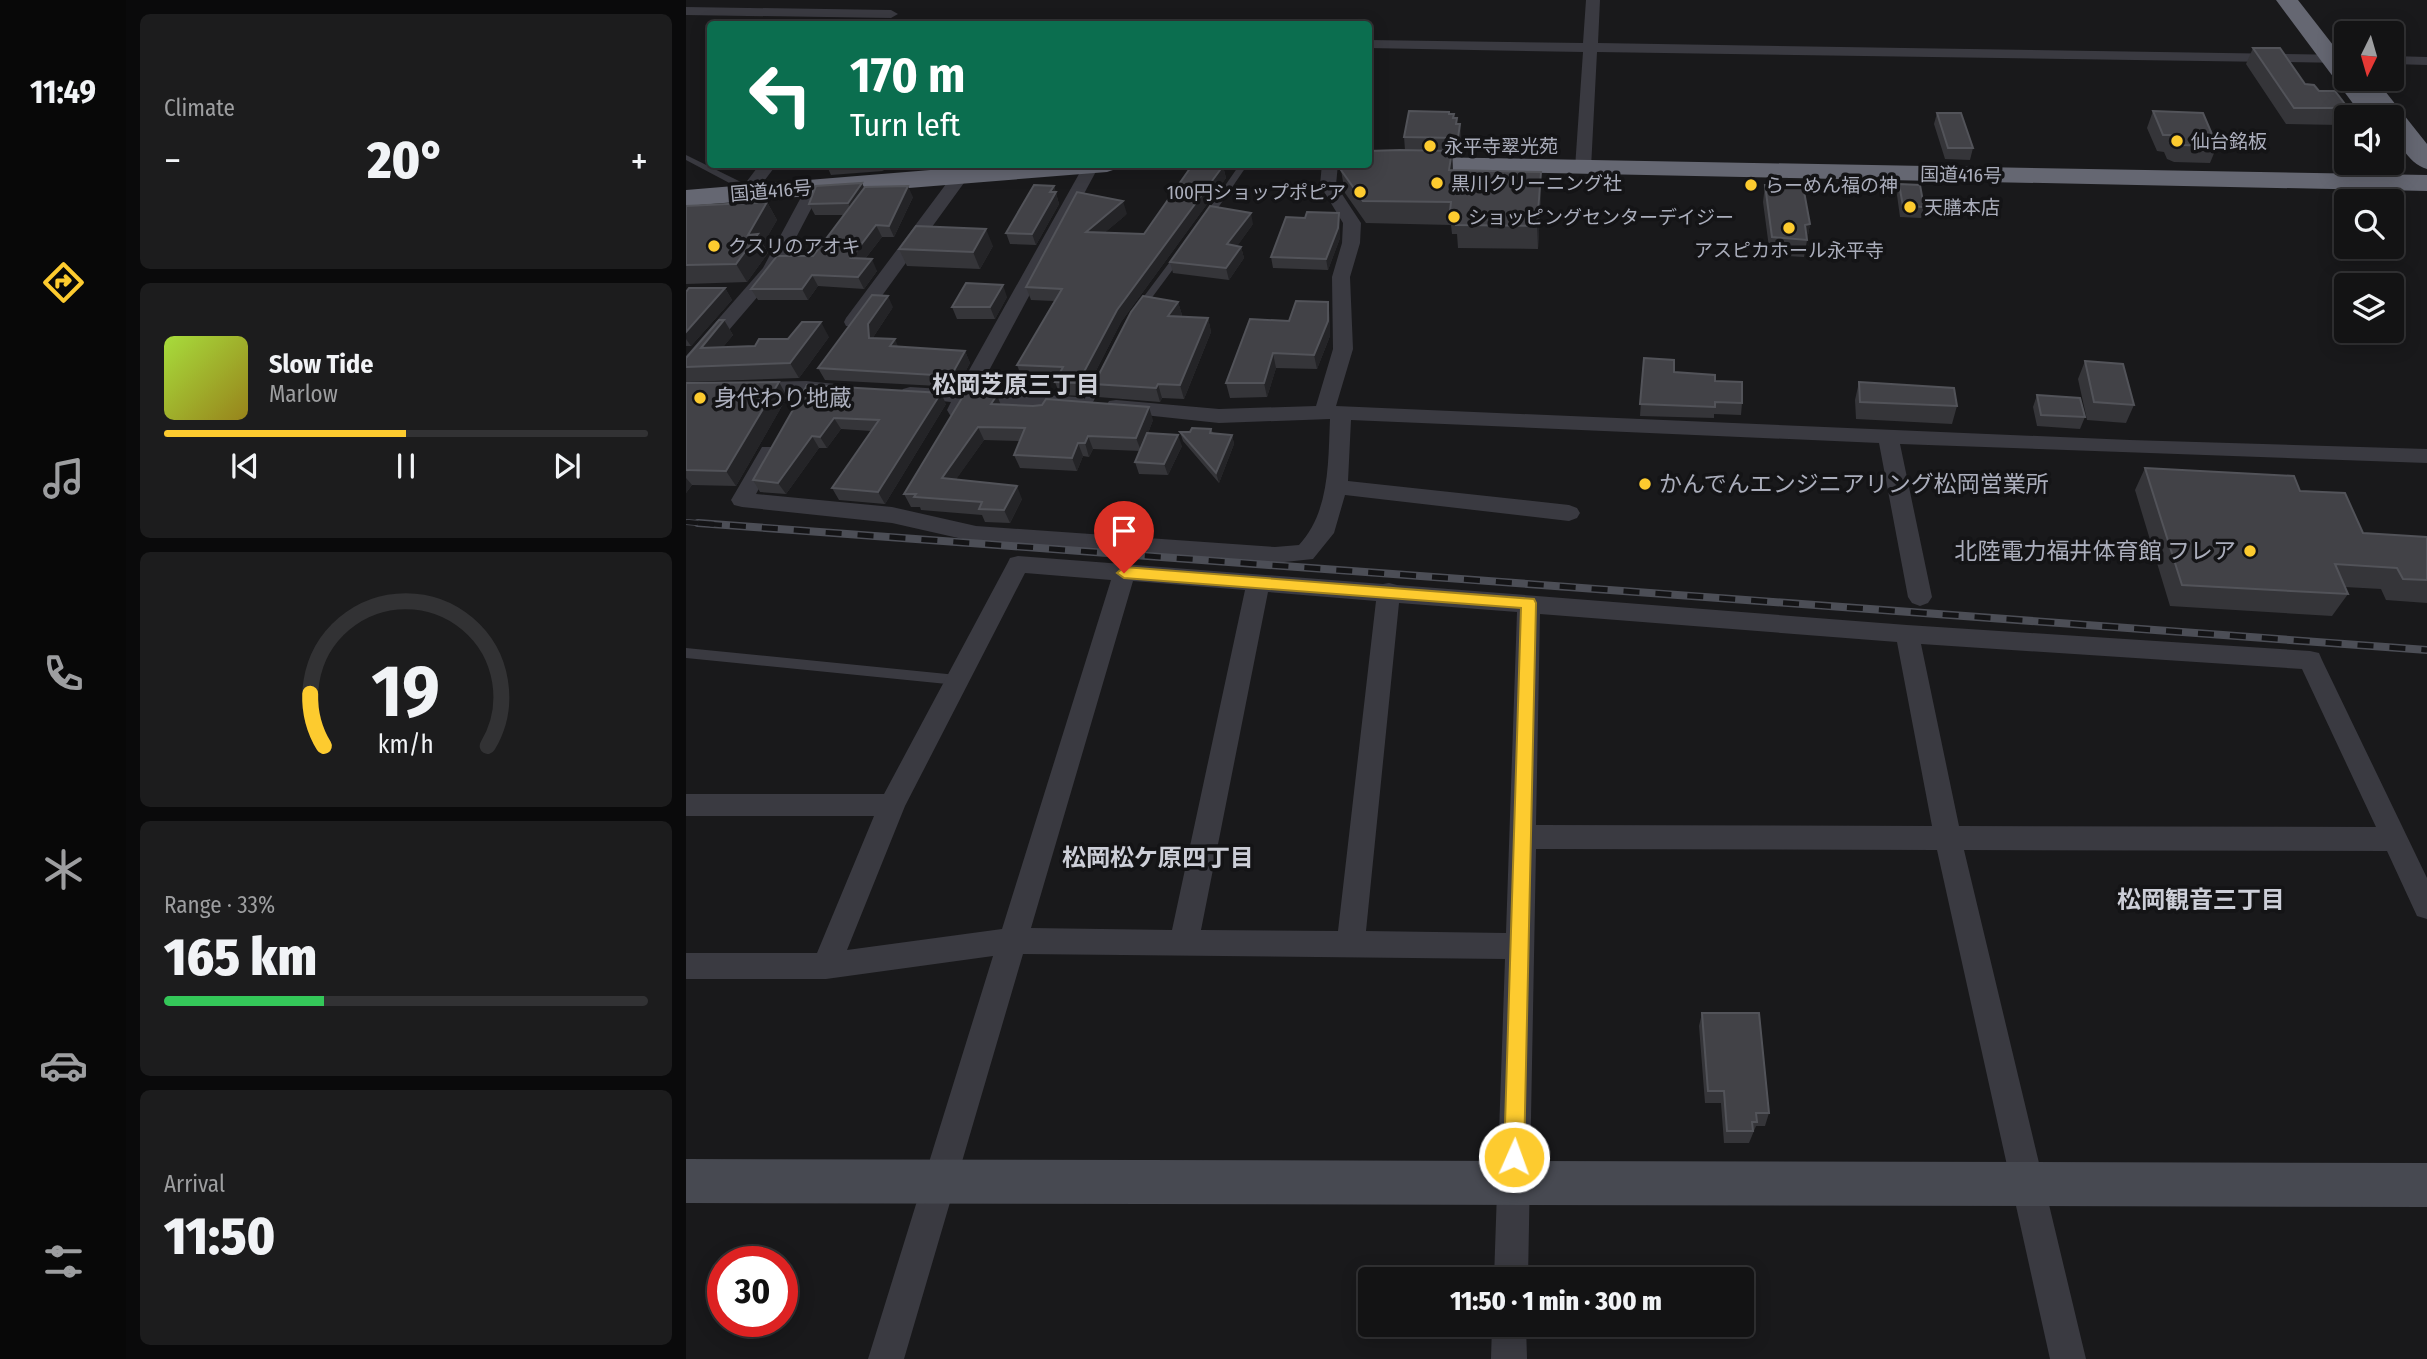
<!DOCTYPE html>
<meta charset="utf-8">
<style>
:root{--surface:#131314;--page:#1c1c1d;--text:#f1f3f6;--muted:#9d9ea0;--line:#323234;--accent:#fdcb2f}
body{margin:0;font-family:"Fira Sans Condensed","Noto Sans JP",sans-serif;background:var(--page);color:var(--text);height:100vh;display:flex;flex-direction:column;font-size:26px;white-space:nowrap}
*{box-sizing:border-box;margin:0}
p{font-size:23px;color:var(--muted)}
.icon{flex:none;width:38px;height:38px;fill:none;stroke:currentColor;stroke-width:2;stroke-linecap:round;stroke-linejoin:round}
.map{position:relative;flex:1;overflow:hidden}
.drawer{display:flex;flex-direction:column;gap:14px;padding:14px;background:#0a0a0b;width:560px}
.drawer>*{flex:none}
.hud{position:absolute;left:21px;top:21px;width:665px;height:147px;border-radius:7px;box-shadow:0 4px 18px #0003,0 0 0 2px var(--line);background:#0b6e4f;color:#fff;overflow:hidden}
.needle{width:46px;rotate:185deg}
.buttons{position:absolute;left:1648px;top:21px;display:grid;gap:14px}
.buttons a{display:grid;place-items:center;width:70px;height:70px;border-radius:7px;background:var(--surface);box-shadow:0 4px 18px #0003,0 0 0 2px var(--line);font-size:35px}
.speed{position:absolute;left:21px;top:1246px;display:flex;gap:14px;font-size:35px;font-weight:700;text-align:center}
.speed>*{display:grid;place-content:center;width:91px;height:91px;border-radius:50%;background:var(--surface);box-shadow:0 4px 18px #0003,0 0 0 2px var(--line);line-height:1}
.speed .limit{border:10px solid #d22;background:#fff;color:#111}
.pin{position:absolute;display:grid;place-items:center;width:60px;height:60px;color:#fff;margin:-72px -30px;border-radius:50% 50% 50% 0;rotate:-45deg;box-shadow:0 0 7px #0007}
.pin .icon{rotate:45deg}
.me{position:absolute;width:77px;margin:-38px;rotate:2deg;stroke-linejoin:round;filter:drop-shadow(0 0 5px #0008)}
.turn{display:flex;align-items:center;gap:24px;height:147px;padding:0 28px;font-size:32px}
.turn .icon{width:91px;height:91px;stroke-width:2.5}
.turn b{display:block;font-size:49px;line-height:60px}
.big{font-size:52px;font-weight:800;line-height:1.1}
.drawer .card{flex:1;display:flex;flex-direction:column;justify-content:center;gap:10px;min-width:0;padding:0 24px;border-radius:10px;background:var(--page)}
.drawer .dial{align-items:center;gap:0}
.dial svg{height:182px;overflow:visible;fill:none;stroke:var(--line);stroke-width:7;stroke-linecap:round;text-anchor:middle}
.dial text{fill:var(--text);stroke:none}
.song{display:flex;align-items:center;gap:21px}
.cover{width:84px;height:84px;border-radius:10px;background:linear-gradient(135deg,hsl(80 70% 55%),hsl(50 70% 35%))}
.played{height:7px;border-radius:4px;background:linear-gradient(90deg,var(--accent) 50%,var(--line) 50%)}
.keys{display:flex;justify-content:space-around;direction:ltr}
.heat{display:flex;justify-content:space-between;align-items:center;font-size:38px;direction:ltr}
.charge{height:10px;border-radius:5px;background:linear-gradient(90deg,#34c759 33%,var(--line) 0)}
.trip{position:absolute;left:672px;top:1267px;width:396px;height:70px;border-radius:7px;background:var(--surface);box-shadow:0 4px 18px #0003,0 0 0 2px var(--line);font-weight:800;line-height:70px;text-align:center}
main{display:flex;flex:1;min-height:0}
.menu{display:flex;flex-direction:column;width:126px;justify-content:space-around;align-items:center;background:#080808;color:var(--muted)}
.menu .icon{width:49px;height:49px}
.menu .active{color:var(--accent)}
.menu b{font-size:32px;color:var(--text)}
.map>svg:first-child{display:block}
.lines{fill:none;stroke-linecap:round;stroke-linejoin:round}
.lane{fill:#3a3a41;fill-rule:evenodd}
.street{fill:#3a3a41;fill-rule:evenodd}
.secondary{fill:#474951;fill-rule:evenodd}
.highway{fill:#656772;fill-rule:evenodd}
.rail-far1-casing{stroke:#4c4e56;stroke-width:6}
.rail-casing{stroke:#4c4e56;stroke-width:8}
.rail-far1{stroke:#141416;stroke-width:4.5;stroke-dasharray:12;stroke-linecap:butt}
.rail{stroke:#141416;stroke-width:5;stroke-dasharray:16;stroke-linecap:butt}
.wall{fill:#353539}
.shaded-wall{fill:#242427}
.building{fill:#424247;stroke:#525359;stroke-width:2}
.route{fill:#fdcb2f;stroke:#a4841f;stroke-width:2}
.poi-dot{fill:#fdcb2f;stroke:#141416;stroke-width:2.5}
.labels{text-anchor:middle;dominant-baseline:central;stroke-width:7;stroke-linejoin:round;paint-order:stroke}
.far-poi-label{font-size:19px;fill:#abaebc;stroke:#141416;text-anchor:start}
.far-street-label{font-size:19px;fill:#abaebc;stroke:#141416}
.poi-label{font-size:23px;fill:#abaebc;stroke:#141416;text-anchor:start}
.neighbourhood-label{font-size:24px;font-weight:bold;fill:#ccced7;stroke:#141416}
</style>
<main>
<nav class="menu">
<b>11:49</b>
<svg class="icon active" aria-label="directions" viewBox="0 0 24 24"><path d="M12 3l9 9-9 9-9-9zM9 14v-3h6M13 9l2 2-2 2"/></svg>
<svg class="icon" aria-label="music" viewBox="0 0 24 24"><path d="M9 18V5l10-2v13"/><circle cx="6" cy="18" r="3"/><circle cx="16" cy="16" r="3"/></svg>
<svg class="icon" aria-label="phone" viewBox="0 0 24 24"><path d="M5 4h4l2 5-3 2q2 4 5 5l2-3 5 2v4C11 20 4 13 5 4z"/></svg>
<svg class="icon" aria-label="climate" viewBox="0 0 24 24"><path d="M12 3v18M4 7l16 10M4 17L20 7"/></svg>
<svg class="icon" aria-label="car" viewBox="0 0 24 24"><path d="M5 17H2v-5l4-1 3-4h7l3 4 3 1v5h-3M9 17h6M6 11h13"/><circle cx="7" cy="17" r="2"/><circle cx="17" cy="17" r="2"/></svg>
<svg class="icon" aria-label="filters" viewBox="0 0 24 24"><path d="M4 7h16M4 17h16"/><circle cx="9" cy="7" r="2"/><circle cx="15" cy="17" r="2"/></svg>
</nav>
<section class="drawer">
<div class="card"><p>Climate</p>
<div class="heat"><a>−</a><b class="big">20°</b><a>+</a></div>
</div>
<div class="card">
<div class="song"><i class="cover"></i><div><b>Slow Tide</b><p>Marlow</p></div></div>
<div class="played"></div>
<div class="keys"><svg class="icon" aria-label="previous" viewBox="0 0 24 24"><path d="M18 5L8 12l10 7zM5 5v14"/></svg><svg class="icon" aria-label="pause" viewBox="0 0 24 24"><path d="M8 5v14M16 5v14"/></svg><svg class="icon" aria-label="next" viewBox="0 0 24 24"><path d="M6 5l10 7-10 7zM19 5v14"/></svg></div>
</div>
<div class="card dial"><svg viewBox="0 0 100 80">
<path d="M14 69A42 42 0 1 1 86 69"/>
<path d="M14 69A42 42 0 0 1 8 46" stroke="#fdcb2f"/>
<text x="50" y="56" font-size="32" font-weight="700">19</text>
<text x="50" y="72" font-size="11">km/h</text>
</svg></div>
<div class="card"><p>Range · 33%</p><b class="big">165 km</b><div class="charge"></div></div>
<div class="card"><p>Arrival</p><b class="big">11:50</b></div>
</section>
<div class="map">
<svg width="1741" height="1359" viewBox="0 0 1741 1359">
<rect width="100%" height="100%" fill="#19191b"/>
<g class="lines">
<path class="lane" d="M0 155 57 183 64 193 57 195 51 187 0 160Z
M554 164H562L523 221H517L516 219Z
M495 250 499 253 456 311H450V307L492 251Z
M417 370 422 373 406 404 401 407 397 406 396 404 412 373Z
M0 648 271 675 275 677 277 680 275 683 271 685 0 658Z"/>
<path class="street" d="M900 0H914L912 43 1661 55V63L911 52 905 168 897 173 889 168 897 52 682 48V40L897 43Z
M0 7 205 10 212 14 205 18 0 15Z
M1706 56 1741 57V65L1706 64Z
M74 164H91L66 197H54L52 193Z
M414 164 292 391 391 397 398 398 401 403 398 408 391 409 285 403 278 415H264L261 410 265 402 217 397 214 393 217 389 224 387 272 390 398 165Z
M636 164H652L650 185 675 223 674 243 664 277 667 349 650 406 1444 440 1741 449V463L1214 444 1246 597 1242 603 1234 606 1226 603 1222 597 1193 443 665 420 662 481 883 505 891 508 894 513 891 518 883 521 659 495 648 533 627 559 589 563 290 542 206 523 56 507 48 505 45 500 76 447H90L93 452 70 494 206 507 290 526 589 547 613 545C644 511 642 463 644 419L533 423 430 412 423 411 420 406 423 401 430 400 533 409 630 406 647 349 646 277 656 243 657 223 634 185Z
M275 171 283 176 174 326H160L158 322 160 318 269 172Z
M128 183 136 188 91 274 7 372 0 374V356L77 268 120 188Z
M120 381 160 385 163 389 160 393 0 396V384Z
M332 556 697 584 703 583 711 585 1221 625 1624 651 1633 653 1636 660 1741 878V919L1731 916 1701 851 1278 850 1400 1359H1364L1251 850 850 849 842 1279H808L819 959 337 954 218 1359H182L307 956 140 979H0V953H131L188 816H0V794H198L321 564 324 558ZM339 573 425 580 316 929 161 950 219 806ZM447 581 559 590 486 930 345 928ZM582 592 690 601 652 931 515 930ZM713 603 831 612 820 933 680 931ZM854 614 1211 642 1246 826 850 825ZM1235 644 1616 669 1690 827 1273 826Z
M806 1325H840L841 1359H805Z"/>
<path class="secondary" d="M0 1159 1741 1163V1207L0 1203Z"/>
<path class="highway" d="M1590 0H1612L1661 63V79L1691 81 1741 144V169C1722 164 1706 136 1706 117H1677Z
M682 156 1741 175V191L673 169 669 164H682Z
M318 164H434L430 169 421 172 0 206V190Z"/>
<defs>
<path id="rail-far1" d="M0 522 36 525"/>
<path id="rail" d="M12 523 1741 650"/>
</defs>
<use href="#rail-far1" class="rail-far1-casing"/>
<use href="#rail" class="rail-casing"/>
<use href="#rail-far1" class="rail-far1"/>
<use href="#rail" class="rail"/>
</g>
<path class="wall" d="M1567 48 1619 84 1662 108 1653 125 1600 124 1560 64Z
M1467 111 1531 146 1524 163 1488 162 1481 159 1478 152 1471 151 1461 128Z
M1251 113 1287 148 1284 160 1259 159 1248 124Z
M764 114H768V118L772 124H774L775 141 773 155H766L767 170 855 172V194L852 249 772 248 771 234H766L765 225 680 223 659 193 655 170 719 150 718 137Z
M140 164H202L197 171 145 175Z
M537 166 540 178 435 322 397 396 374 395 369 382 370 379 336 378 331 365 368 301 345 300 340 287 441 214 418 233 458 234Z
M176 183 178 188 227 197 208 237H196L179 259 191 271 178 289 132 286 122 300H72L65 289 127 256 158 215H129L123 204Z
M1213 184 1238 207 1235 218 1214 217 1211 195Z
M1079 185 1124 224 1118 257 1084 255 1077 202Z
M368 186 373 204 350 245 324 244 320 233Z
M81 202 91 220 77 244 82 253 61 282 0 284V206Z
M653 213 654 224V238L642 270 587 268 585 257 619 218Z
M567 224 551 246 555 247 558 258 543 280 487 273 484 262Z
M307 246 294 269 221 266 213 249Z
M39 288 46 300 5 346H0V292Z
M321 297 309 319H271L266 307Z
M492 302 496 315 495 317 522 318 525 332 498 399 476 398 474 402 412 397 408 384Z
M207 307 188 336V338L213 347 279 351 284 363 271 387 139 380 132 368Z
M644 317V336L631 369 590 368 581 397 544 398 540 383 603 321Z
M38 320 47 335 37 347 69 346 143 337 113 378 0 382V358Z
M958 358 988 372 1029 381 1056 403 1055 415 1028 414V418L954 416Z
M1399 361 1448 405 1440 423 1401 420 1392 379Z
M93 382 101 397 50 486 6 485 0 493V383Z
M1173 382 1271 406 1266 424 1170 419 1169 400Z
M121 385 260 404 199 504 153 500 146 488 185 431 155 429 141 448H133L100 494 74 492 67 480Z
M1351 395 1399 417 1394 429 1351 426 1347 407Z
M315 404 467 420 462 433 496 446 482 475 453 474 449 462 454 451 407 449 403 457 397 456 391 471 334 468 328 455 334 441 298 440 270 479 336 499 324 523 299 522 296 515 235 510 234 507H225L218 494Z
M525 429 527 433 546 435 548 444 533 483 497 441 494 432H504Z
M1459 468 1614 491 1677 533 1741 537V603L1700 600 1695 589 1659 587 1662 594 1646 616 1484 606 1449 490Z
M1016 1013 1083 1113 1079 1126H1070L1063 1143H1038L1035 1103H1019L1013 1026Z"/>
<path class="shaded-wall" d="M774 124 775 141 773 155 772 138Z
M766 151 767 174 763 170Z
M194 164H202L197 171Z
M537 166 540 178 435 322 397 396 392 383 431 310Z
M855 172V194L852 249 851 226Z
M176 183 181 194 167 214 162 203Z
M222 186 227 197 208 237 203 226Z
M368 186 373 204 350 245 346 234Z
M437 201 441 214 404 245 400 232Z
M81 202 91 220 77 244 82 253 61 282 50 264 62 235Z
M565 213 567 224 544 256 541 244Z
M653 213 654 224V238L642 270 640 259Z
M1124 224 1121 240 1119 225Z
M190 225 196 237 171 269 165 258Z
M300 229 307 246 294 269 287 252Z
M555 247 558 258 543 280 540 268Z
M186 259 191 271 178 289 172 277Z
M126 275 132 286 122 300 116 289Z
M317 285 321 297 309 319 304 307Z
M39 288 46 300 5 346 0 339V332Z
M202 296 207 307 188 336 189 350 183 338 182 324Z
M492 302 496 315 485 330 482 316Z
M642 302 644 317V336L631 369 628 355Z
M522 318 525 332 498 399 494 385Z
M38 320 47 335 24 363 15 348Z
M135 322 143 337 113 378 104 363Z
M209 339 214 351 204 346Z
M279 351 284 363 271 387 265 376Z
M587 353 590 368 581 397 578 383Z
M93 382 101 397 50 486 40 471Z
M472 384 476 398 474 402 470 388Z
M255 393 260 404 199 504 192 492Z
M311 395 316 408 305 404Z
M463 407 467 420 455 451 450 438Z
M148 418 155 429 141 448 134 437Z
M292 427 298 440 262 491 256 478Z
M492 435 496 446 482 475 478 464Z
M546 435 548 444 533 483 530 473Z
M126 436 133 448 100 494 92 483Z
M402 436 407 449 403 457 399 443Z
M392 443 397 456 391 471 386 458Z
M0 478 6 485 0 493Z
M331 486 336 499 324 523 318 510Z"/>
<path class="building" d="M1567 48H1594L1619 84 1628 85 1633 91H1649L1662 108H1608Z
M723 111 763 112V114H768L767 118H771L770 124H774L772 138 718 137Z
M1467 111 1517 113 1531 146 1495 145 1488 142 1485 135H1477Z
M1251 113H1275L1287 148H1262Z
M714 150 766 151 763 170 855 172 851 226 770 225 772 211H764L765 202 677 201 655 170 657 164H682V151Z
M507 164 537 166 431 310 392 383 369 382 377 367 331 365 376 289 340 287 391 192 437 201 400 232 458 234Z
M176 183 162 203 123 204 130 186Z
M1213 184 1234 185 1238 207 1217 206Z
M348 185 368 186 364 192H370L346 234 320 233Z
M1079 185 1117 186 1124 224 1119 225 1121 240 1086 237Z
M222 186 203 226 190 225 165 258 186 259 172 277 126 275 116 289H65L91 256H127L179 187Z
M81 202 62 235 72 234 50 264 0 265V206Z
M524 206 565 213 541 244 555 247 540 268 484 262Z
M621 212 653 213 652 228 640 259 585 257 600 217 619 218Z
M230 226 300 229 287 252 213 249Z
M280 283 317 285 304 307H266Z
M3 288H39L0 332V292Z
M186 295 202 296 182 324 183 338 209 339 204 346 279 351 265 376 132 368Z
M457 296 492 302 482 316 522 318 494 385 472 384 470 388 408 384 445 312Z
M610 301 642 302V321L628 355 587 353 578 383H540L564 319 603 321Z
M33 320H38L15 348 69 346 73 339H102L116 322H135L104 363 0 367V358Z
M958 358 988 360V372L1029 375V381L1056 382V403L1029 402V407L954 404Z
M1399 361 1437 364 1448 405 1408 402Z
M93 382 40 471 0 470V383Z
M1173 382 1268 388 1271 406 1174 402Z
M121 385 255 393 192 492 146 488 193 420 148 418 134 437 126 436 92 483 67 480Z
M279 393 311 395 305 404 347 406 356 405 360 399 463 407 450 438 402 436 399 443H392L386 458 328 455 339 428 292 427 256 478 331 486 318 510 293 509 296 502 228 497 230 494H218Z
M1351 395 1394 398 1399 417 1355 415Z
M506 428 525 429 524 433 546 435 530 473 494 432H504Z
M461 433 492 435 478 464 449 462Z
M1459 468 1608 476 1614 491 1659 493 1677 533 1741 537V580L1717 579 1711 568 1649 564 1662 594 1496 585Z
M1016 1013H1073L1083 1113H1070L1071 1122H1066L1067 1131H1041L1038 1091H1022Z"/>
<path class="route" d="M438 567 848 599 850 603 838 1157 835 1164 828 1167 821 1164 818 1157 835 608 438 578 431 573Z"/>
<g class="poi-dot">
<circle cx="1491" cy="141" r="7"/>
<circle cx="744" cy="146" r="7"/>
<circle cx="751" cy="183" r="7"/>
<circle cx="1065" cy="185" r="7"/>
<circle cx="674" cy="192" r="7"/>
<circle cx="1224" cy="207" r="7"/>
<circle cx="768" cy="217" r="7"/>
<circle cx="1103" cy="228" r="7"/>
<circle cx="28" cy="246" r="7"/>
<circle cx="14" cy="398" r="7"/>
<circle cx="959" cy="484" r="7"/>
<circle cx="1564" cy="551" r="7"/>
</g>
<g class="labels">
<g class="far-poi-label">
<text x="1505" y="141">仙台銘板</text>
<text x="758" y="146">永平寺翠光苑</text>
<text x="765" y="183">黒川クリーニング社</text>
<text x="1079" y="185">らーめん福の神</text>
<text x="660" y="192" text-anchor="end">100円ショップポピア</text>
<text x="1238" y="207">天膳本店</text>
<text x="782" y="217">ショッピングセンターデイジー</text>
<text x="42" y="246">クスリのアオキ</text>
<text x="1103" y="250" text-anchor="middle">アスピカホール永平寺</text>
</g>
<g class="far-street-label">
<text transform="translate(1275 175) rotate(1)">国道416号</text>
<text transform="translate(85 191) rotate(-5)">国道416号</text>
</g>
<g class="poi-label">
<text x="28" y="398">身代わり地蔵</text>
<text x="973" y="484">かんでんエンジニアリング松岡営業所</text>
<text x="1550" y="551" text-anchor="end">北陸電力福井体育館 フレア</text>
</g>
<g class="neighbourhood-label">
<text x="330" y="385">松岡芝原三丁目</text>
<text x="472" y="858">松岡松ケ原四丁目</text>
<text x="1515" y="900">松岡観音三丁目</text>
</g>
</g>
</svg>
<div class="buttons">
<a><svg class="needle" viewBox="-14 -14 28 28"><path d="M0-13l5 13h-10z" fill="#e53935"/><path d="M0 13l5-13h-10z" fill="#9d9ea0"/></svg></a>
<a><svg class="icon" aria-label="sound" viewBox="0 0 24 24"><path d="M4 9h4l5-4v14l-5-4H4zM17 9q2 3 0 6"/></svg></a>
<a><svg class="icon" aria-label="search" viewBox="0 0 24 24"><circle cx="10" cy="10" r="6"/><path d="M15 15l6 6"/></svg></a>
<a><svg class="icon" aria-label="layers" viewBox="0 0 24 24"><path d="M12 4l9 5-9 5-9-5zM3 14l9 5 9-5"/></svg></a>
</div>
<div class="speed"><div class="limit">30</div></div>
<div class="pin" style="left:438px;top:573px;background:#d93025"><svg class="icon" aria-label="arrive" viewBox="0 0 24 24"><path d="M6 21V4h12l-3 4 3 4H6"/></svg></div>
<svg class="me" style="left:828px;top:1157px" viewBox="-20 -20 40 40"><circle r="17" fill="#fdcb2f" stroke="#fff" stroke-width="3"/><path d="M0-11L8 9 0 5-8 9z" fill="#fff"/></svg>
<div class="trip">11:50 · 1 min · 300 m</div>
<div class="hud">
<div class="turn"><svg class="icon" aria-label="left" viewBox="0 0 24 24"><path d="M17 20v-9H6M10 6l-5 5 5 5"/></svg><div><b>170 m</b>Turn left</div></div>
</div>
</div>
</main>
